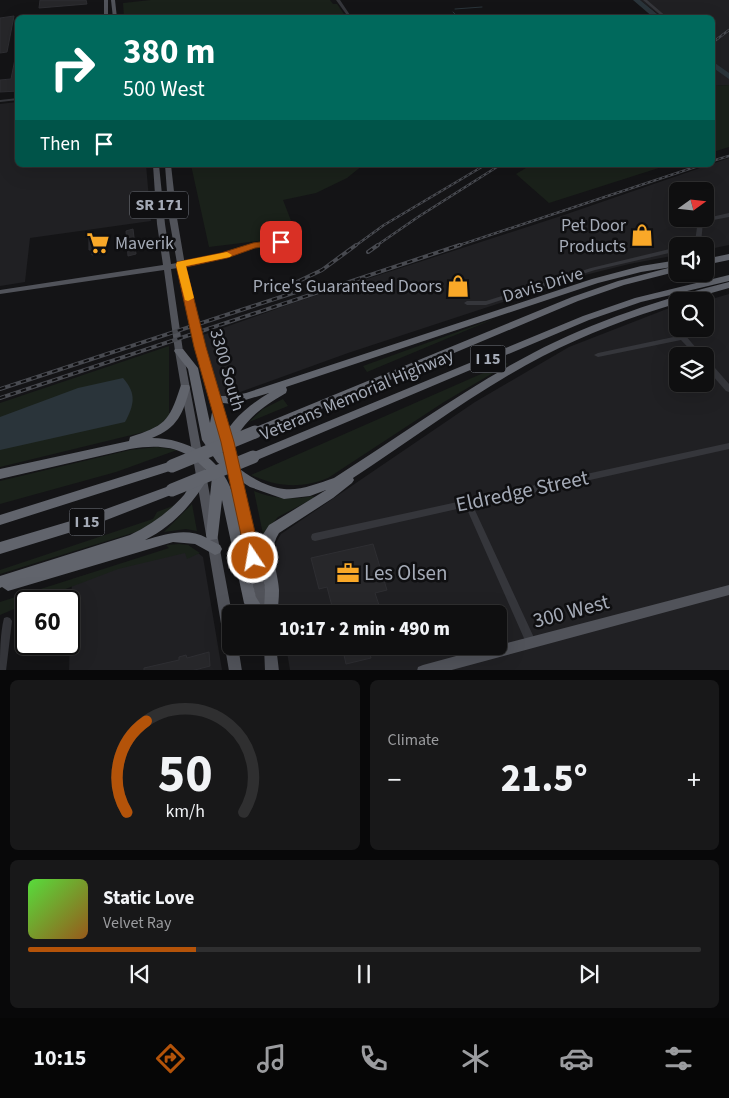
<!DOCTYPE html>
<meta charset="utf-8">
<style>
:root{--surface:#0f0f10;--page:#181819;--text:#f1f3f6;--muted:#9b9c9f;--line:#2f2f30;--accent:#b45309}
body{margin:0;font-family:"Source Sans 3",sans-serif;background:var(--page);color:var(--text);height:100vh;display:flex;flex-direction:column;font-size:19px;white-space:nowrap}
*{box-sizing:border-box;margin:0}
p{font-size:16px;color:var(--muted)}
.icon{flex:none;width:28px;height:28px;fill:none;stroke:currentColor;stroke-width:2;stroke-linecap:round;stroke-linejoin:round}
.map{position:relative;height:670px;overflow:hidden}
.panel{display:flex;flex-direction:column;gap:10px;padding:10px;background:#080809;flex:1}
.panel>*{flex:none}
.guide{position:absolute;left:15px;top:15px;width:700px;height:152px;border-radius:8px;box-shadow:0 5px 20px #0002,0 0 0 1px var(--line);background:#00695c;color:#fff;overflow:hidden}
.needle{width:32px;rotate:75deg}
.buttons{position:absolute;left:669px;top:182px;display:grid;gap:10px}
.buttons a{display:grid;place-items:center;width:45px;height:45px;border-radius:8px;background:var(--surface);box-shadow:0 5px 20px #0002,0 0 0 1px var(--line);font-size:25px}
.speed{position:absolute;left:15px;top:590px;display:flex;gap:10px;font-size:25px;font-weight:700;text-align:center}
.speed>*{display:grid;place-content:center;width:65px;height:65px;border-radius:50%;background:var(--surface);box-shadow:0 5px 20px #0002,0 0 0 1px var(--line);line-height:1}
.speed .limit{border:2px solid #111;border-radius:8px;background:#fff;color:#111}
.pin{position:absolute;display:grid;place-items:center;width:42px;height:42px;color:#fff;margin:-21px;border-radius:10px;box-shadow:0 2px 8px #0006}
.me{position:absolute;width:55px;margin:-28px;rotate:348deg;stroke-linejoin:round;filter:drop-shadow(0 0 4px #0008)}
.turn{display:flex;align-items:center;gap:18px;height:105px;padding:0 25px;font-size:22px}
.turn .icon{width:65px;height:65px;stroke-width:2.5}
.turn b{display:block;font-size:35px;line-height:42px}
.then{display:flex;align-items:center;height:48px;padding:0 25px;background:#0003;gap:10px;font-size:19px}
.big{font-size:38px;font-weight:800;line-height:1.1}
.panel .tile{flex:1;display:flex;flex-direction:column;justify-content:center;gap:8px;min-width:0;padding:0 18px;border-radius:8px;background:var(--page)}
.panel .dial{align-items:center;gap:0}
.dial svg{height:130px;overflow:visible;fill:none;stroke:var(--line);stroke-width:7;stroke-linecap:round;text-anchor:middle}
.dial text{fill:var(--text);stroke:none}
.song{display:flex;align-items:center;gap:15px}
.cover{width:60px;height:60px;border-radius:8px;background:linear-gradient(135deg,hsl(110 70% 55%),hsl(30 70% 35%))}
.played{height:5px;border-radius:2px;background:linear-gradient(90deg,var(--accent) 25%,var(--line) 25%)}
.keys{display:flex;justify-content:space-around;direction:ltr}
.heat{display:flex;justify-content:space-between;align-items:center;font-size:28px;direction:ltr}
.panel .tiles{flex:1;display:grid;gap:10px;grid-template-columns:1fr 1fr}
.tile:last-child{grid-column:span 2}
.trip{position:absolute;left:222px;top:605px;width:285px;height:50px;border-radius:8px;background:var(--surface);box-shadow:0 5px 20px #0002,0 0 0 1px var(--line);font-weight:800;line-height:50px;text-align:center}
.menu{display:flex;height:80px;justify-content:space-around;align-items:center;background:#060606;color:var(--muted)}
.menu .icon{width:35px;height:35px}
.menu .on{color:var(--accent)}
.menu b{font-size:22px;color:var(--text)}
.map>svg:first-child{display:block}
.built{fill:#202023;fill-rule:evenodd}
.green{fill:#1a211a}
.water{fill:#2a343a}
.lines{fill:none;stroke-linecap:round;stroke-linejoin:round}
.stream{stroke:#2a343a;stroke-width:1}
.river{fill:#2a343a;fill-rule:evenodd}
.building{fill:#27272a;stroke:#2e2e32}
.minor{fill:#35363b;fill-rule:evenodd}
.major{fill:#51535a;fill-rule:evenodd}
.highway{fill:#61646c;fill-rule:evenodd}
.rail-far1-casing{stroke:#484a50;stroke-width:2.5}
.rail-casing{stroke:#484a50;stroke-width:4}
.rail-far1{stroke:#0f0f11;stroke-width:1;stroke-dasharray:3;stroke-linecap:butt}
.rail{stroke:#0f0f11;stroke-width:2;stroke-dasharray:5.5;stroke-linecap:butt}
.highway-bridge{stroke:#61646c;stroke-width:13}
.route{fill:#b45309;stroke:#753606}
.slow{fill:#f59e0b}
.labels{text-anchor:middle;dominant-baseline:central;stroke-width:5;stroke-linejoin:round;paint-order:stroke}
.shield{fill:#0f0f11;stroke:#787c85;stroke-width:1}
.shield-label{font-size:16px;font-weight:bold;fill:#a5abb7}
.poi-label{font-size:18px;fill:#a5abb7;stroke:#0f0f11;text-anchor:end}
.street-label{font-size:18px;fill:#a5abb7;stroke:#0f0f11}
.near-street-label{font-size:21px;fill:#a5abb7;stroke:#0f0f11}
.near-poi-label{font-size:21px;fill:#a5abb7;stroke:#0f0f11;text-anchor:start}
</style>
<div class="map">
<svg width="729" height="671" viewBox="0 0 729 671">
<rect width="100%" height="100%" fill="#141416"/>
<path class="built" d="M640 0H729V85L713 86 712 18 662 17Z
M17 102 18 165H146L151 221 30 238 25 282 0 286V104Z
M729 158V245L705 250V246H678L677 255 629 264 585 275 348 353 221 399 203 335 296 302 564 215ZM678 191H705V219H678Z
M729 294V670H290L286 646H499V614H281L270 553 281 534 475 402 569 347 677 305 678 329H705V301ZM678 356H705V384H678Z
M188 545 203 557 222 670 69 671 72 579Z"/>
<path class="green" d="M151 0H330L333 4H337L346 17H124L123 3Z
M729 85V147L713 152V86Z
M191 165H363L347 178 316 193 283 200 297 236 209 247Z
M531 165H668L549 203 516 174Z
M496 318 367 372 363 366Z
M169 346V413H171L161 424 148 431 0 467V403Z
M506 363 508 364 444 402 328 478C300 489 278 487 251 475Z
M283 399 288 406 249 422 263 409Z
M157 447 177 450 116 472 0 504V481L130 450Z
M254 491C273 499 292 500 313 496L314 498 278 517 263 534Z
M192 504 197 531 186 529 164 532Z
M175 505 153 523 139 531 0 574V570L153 519 157 512Z
M179 544 188 545 200 553 187 559 185 553 118 569 34 601H26V604L0 615V602L169 548 166 545Z"/>
<path class="water" d="M123 378C137 394 134 405 125 422L0 450V417L78 388Z"/>
<g class="lines">
<path class="stream" d="M455 9 482 7
M453 12 459 18"/>
<path class="river" d="M633 0H640L662 18H654Z
M712 61 729 73V79L712 67Z"/>
</g>
<path class="building" d="M40 0H86L87 4 39 8Z
M14 16 7 52 0 53V18Z
M15 59H18V91L0 92V80L11 79Z
M133 229 136 254 128 256 126 231Z
M106 236 105 252 92 255V250H89V238Z
M373 544 387 590 375 593 382 614H334L327 587 319 589 311 558Z
M342 646H393L394 648 370 654 371 658 346 664Z
M209 652 210 666 191 671H144V668L179 660V657L186 655 187 658Z"/>
<g class="lines">
<path class="minor" d="M336 0H340L352 18H349Z
M643 0H647L668 18H664Z
M18 98V100L0 102V100Z
M729 213V217L703 222 701 243 696 246H689L695 242 698 220Z
M294 237 296 238 297 239 296 240 254 248 226 257 181 267 178 265 181 263 222 254 253 244Z
M678 247V251L595 270 486 305H467L464 303 467 301H486L591 268Z
M683 335H685L703 356H696L681 340 598 357 594 355 598 353Z
M705 360H708L729 384V392L726 391 705 367Z
M729 443V449L473 506 536 642 535 645 531 647 527 645 466 507 315 541 312 540 311 537 312 534 315 533Z
M7 617 10 618 12 621 6 671H0C0 654 0 634 4 618Z"/>
<path class="major" d="M104 0H108V18H104Z
M111 0H115L117 18H113Z
M153 165H159L165 224 171 264 177 263 169 218 165 165H171L177 218 186 271 204 347 233 442 271 614H259L223 442 196 347 178 268 171 269 183 351 232 614 231 646H238L242 671H229L175 351 164 270 0 294V290L163 265 157 224Z
M729 585V595L448 671H417L418 667 423 665 493 646H499V645Z
M264 646H276L279 671H265Z"/>
<path class="highway" d="M729 254V260L705 265V259Z
M678 260V266L641 272 598 283 286 387 287 390 286 393C257 410 245 420 229 450H221C234 468 262 487 284 489 300 491 319 483 334 478 400 436 464 389 533 353 594 321 662 299 729 282V288L683 301H678V303C631 317 586 334 543 356 476 391 416 437 353 478L354 480 352 483 333 498 279 533C267 551 278 570 279 590 279 598 278 606 278 614H251L244 603 222 500 218 535 217 539 210 540 220 545 222 549 220 553 215 555 195 544 173 542 8 591 2 587 0 588V576L130 535C151 525 169 512 184 495 190 487 196 469 207 473L209 476C194 503 173 526 145 540 166 534 187 527 207 538L206 535 212 477C189 448 166 443 130 449L0 479V469L129 441 130 437C164 426 169 422 180 388L181 385H189L190 388C183 413 178 428 152 438 187 438 221 458 232 492 237 505 238 520 241 533 246 554 251 576 256 597L264 610 265 590 259 549 262 536 269 525 326 490 310 496 284 499 250 487 231 475 217 462 202 440 188 369 174 351 175 349H183L198 368 210 423 214 402 211 399 212 396H232L246 393 592 279 641 266ZM269 393C248 406 226 423 220 448L223 403 232 404Z
M672 267 677 270 675 272 624 285 578 301 259 435H251L249 432 251 429 572 297 618 281Z
M729 275V281L641 302 589 320 257 460 253 461 249 460 247 457 249 454 583 316 635 298Z
M172 461 176 463 178 466 176 469 0 525V515Z
M172 485 176 487 178 490 176 493 91 526 0 554V542L84 517Z"/>
<defs>
<path id="rail-far1" d="M712 43 729 30
M712 161 729 156
M355 246 384 225 485 165
M376 246 418 217 500 165
M457 246 701 165"/>
<path id="rail" d="M368 252 378 245
M280 290 322 270 356 245
M0 389 296 292
M0 398 460 245"/>
</defs>
<use href="#rail-far1" class="rail-far1-casing"/>
<use href="#rail" class="rail-casing"/>
<use href="#rail-far1" class="rail-far1"/>
<use href="#rail" class="rail"/>
<path class="highway-bridge" d="M172 466 255 432
M172 490 253 457"/>
</g>
<path class="route" d="M281 239 286 242 284 244 255 248 227 258 186 267 206 347 234 442 261 558 258 562 253 564 248 562 246 558 221 442 194 347 176 265 177 262 221 253 253 243Z"/>
<path class="slow" d="M227 252 232 255 230 257 186 266 194 298 188 301 185 300 176 265 177 262Z"/>
<defs>
<symbol id="shop-bare" viewBox="-9 -9 18 18"><path d="M-5-2.5h2.3a2.7 3.5 0 0 1 5.4 0H5L5.5 6h-11ZM-1.5-2.5h3a1.5 2.3 0 0 0-3 0Z" fill="#f9a828" stroke="#0f0f11" stroke-width="2.5" paint-order="stroke"/></symbol>
<symbol id="supermarket-bare" viewBox="-9 -9 18 18"><path d="M-6-5.5h2.5l.6 2H6L4.5 2H-2.5L-4.4-4H-6ZM-1.5 3.2a1.3 1.3 0 1 0 .1 0ZM3 3.2a1.3 1.3 0 1 0 .1 0Z" fill="#f9a828" stroke="#0f0f11" stroke-width="2.5" paint-order="stroke"/></symbol>
<symbol id="office-bare" viewBox="-9 -9 18 18"><path d="M-6-3h4V-5.5h4V-3h4V5H-6ZM-1-4.5V-3h2v-1.5ZM-6 0V1H6V0Z" fill="#f9a828" stroke="#0f0f11" stroke-width="2.5" paint-order="stroke"/></symbol>
</defs>
<g fill-rule="evenodd">
<use href="#shop-bare" x="626" y="219" width="32" height="32"/>
<use href="#supermarket-bare" x="82" y="227" width="32" height="32"/>
<use href="#shop-bare" x="442" y="270" width="32" height="32"/>
<use href="#office-bare" x="332" y="557" width="32" height="32"/>
</g>
<g class="labels">
<g class="shield">
<rect x="130" y="191.5" width="58" height="27" rx="4"/>
<rect x="470.5" y="345.5" width="35" height="27" rx="4"/>
<rect x="69.5" y="508.5" width="35" height="27" rx="4"/>
</g>
<g class="shield-label">
<text x="159" y="205">SR 171</text>
<text x="488" y="359">I 15</text>
<text x="87" y="522">I 15</text>
</g>
<g class="poi-label">
<text x="626" y="225">Pet Door<tspan x="626" dy="21">Products</tspan></text>
<text x="115" y="243" text-anchor="start">Maverik</text>
<text x="442" y="286">Price's Guaranteed Doors</text>
</g>
<g class="street-label">
<text transform="translate(543 285) rotate(-17)">Davis Drive</text>
<text transform="translate(227 370) rotate(74)">3300 South</text>
<text transform="translate(357 395) rotate(-23)">Veterans Memorial Highway</text>
</g>
<g class="near-street-label">
<text transform="translate(522 491) rotate(-12)">Eldredge Street</text>
<text transform="translate(571 611) rotate(-15)">300 West</text>
</g>
<g class="near-poi-label">
<text x="364" y="573">Les Olsen</text>
</g>
</g>
</svg>
<div class="buttons">
<a><svg class="needle" viewBox="-14 -14 28 28"><path d="M0-13l5 13h-10z" fill="#e53935"/><path d="M0 13l5-13h-10z" fill="#9b9c9f"/></svg></a>
<a><svg class="icon" aria-label="sound" viewBox="0 0 24 24"><path d="M4 9h4l5-4v14l-5-4H4zM17 9q2 3 0 6"/></svg></a>
<a><svg class="icon" aria-label="search" viewBox="0 0 24 24"><circle cx="10" cy="10" r="6"/><path d="M15 15l6 6"/></svg></a>
<a><svg class="icon" aria-label="layers" viewBox="0 0 24 24"><path d="M12 4l9 5-9 5-9-5zM3 14l9 5 9-5"/></svg></a>
</div>
<div class="speed"><div class="limit">60</div></div>
<div class="pin" style="left:281px;top:242px;background:#d93025"><svg class="icon" aria-label="arrive" viewBox="0 0 24 24"><path d="M6 21V4h12l-3 4 3 4H6"/></svg></div>
<svg class="me" style="left:253px;top:558px" viewBox="-20 -20 40 40"><circle r="17" fill="#b45309" stroke="#fff" stroke-width="3"/><path d="M0-11L8 9 0 5-8 9z" fill="#fff"/></svg>
<div class="trip">10:17 · 2 min · 490 m</div>
<div class="guide">
<div class="turn"><svg class="icon" aria-label="right" viewBox="0 0 24 24"><path d="M7 20v-9h11M14 6l5 5-5 5"/></svg><div><b>380 m</b>500 West</div></div>
<div class="then">Then<svg class="icon" aria-label="arrive" viewBox="0 0 24 24"><path d="M6 21V4h12l-3 4 3 4H6"/></svg></div>
</div>
</div>
<section class="panel">
<div class="tiles">
<div class="tile dial"><svg viewBox="0 0 100 80">
<path d="M14 69A42 42 0 1 1 86 69"/>
<path d="M14 69A42 42 0 0 1 26 13" stroke="#b45309"/>
<text x="50" y="56" font-size="32" font-weight="700">50</text>
<text x="50" y="72" font-size="11">km/h</text>
</svg></div>
<div class="tile"><p>Climate</p>
<div class="heat"><a>−</a><b class="big">21.5°</b><a>+</a></div>
</div>
<div class="tile">
<div class="song"><i class="cover"></i><div><b>Static Love</b><p>Velvet Ray</p></div></div>
<div class="played"></div>
<div class="keys"><svg class="icon" aria-label="previous" viewBox="0 0 24 24"><path d="M18 5L8 12l10 7zM5 5v14"/></svg><svg class="icon" aria-label="pause" viewBox="0 0 24 24"><path d="M8 5v14M16 5v14"/></svg><svg class="icon" aria-label="next" viewBox="0 0 24 24"><path d="M6 5l10 7-10 7zM19 5v14"/></svg></div>
</div>
</div>
</section>
<nav class="menu">
<b>10:15</b>
<svg class="icon on" aria-label="directions" viewBox="0 0 24 24"><path d="M12 3l9 9-9 9-9-9zM9 14v-3h6M13 9l2 2-2 2"/></svg>
<svg class="icon" aria-label="music" viewBox="0 0 24 24"><path d="M9 18V5l10-2v13"/><circle cx="6" cy="18" r="3"/><circle cx="16" cy="16" r="3"/></svg>
<svg class="icon" aria-label="phone" viewBox="0 0 24 24"><path d="M5 4h4l2 5-3 2q2 4 5 5l2-3 5 2v4C11 20 4 13 5 4z"/></svg>
<svg class="icon" aria-label="climate" viewBox="0 0 24 24"><path d="M12 3v18M4 7l16 10M4 17L20 7"/></svg>
<svg class="icon" aria-label="car" viewBox="0 0 24 24"><path d="M5 17H2v-5l4-1 3-4h7l3 4 3 1v5h-3M9 17h6M6 11h13"/><circle cx="7" cy="17" r="2"/><circle cx="17" cy="17" r="2"/></svg>
<svg class="icon" aria-label="filters" viewBox="0 0 24 24"><path d="M4 7h16M4 17h16"/><circle cx="9" cy="7" r="2"/><circle cx="15" cy="17" r="2"/></svg>
</nav>
